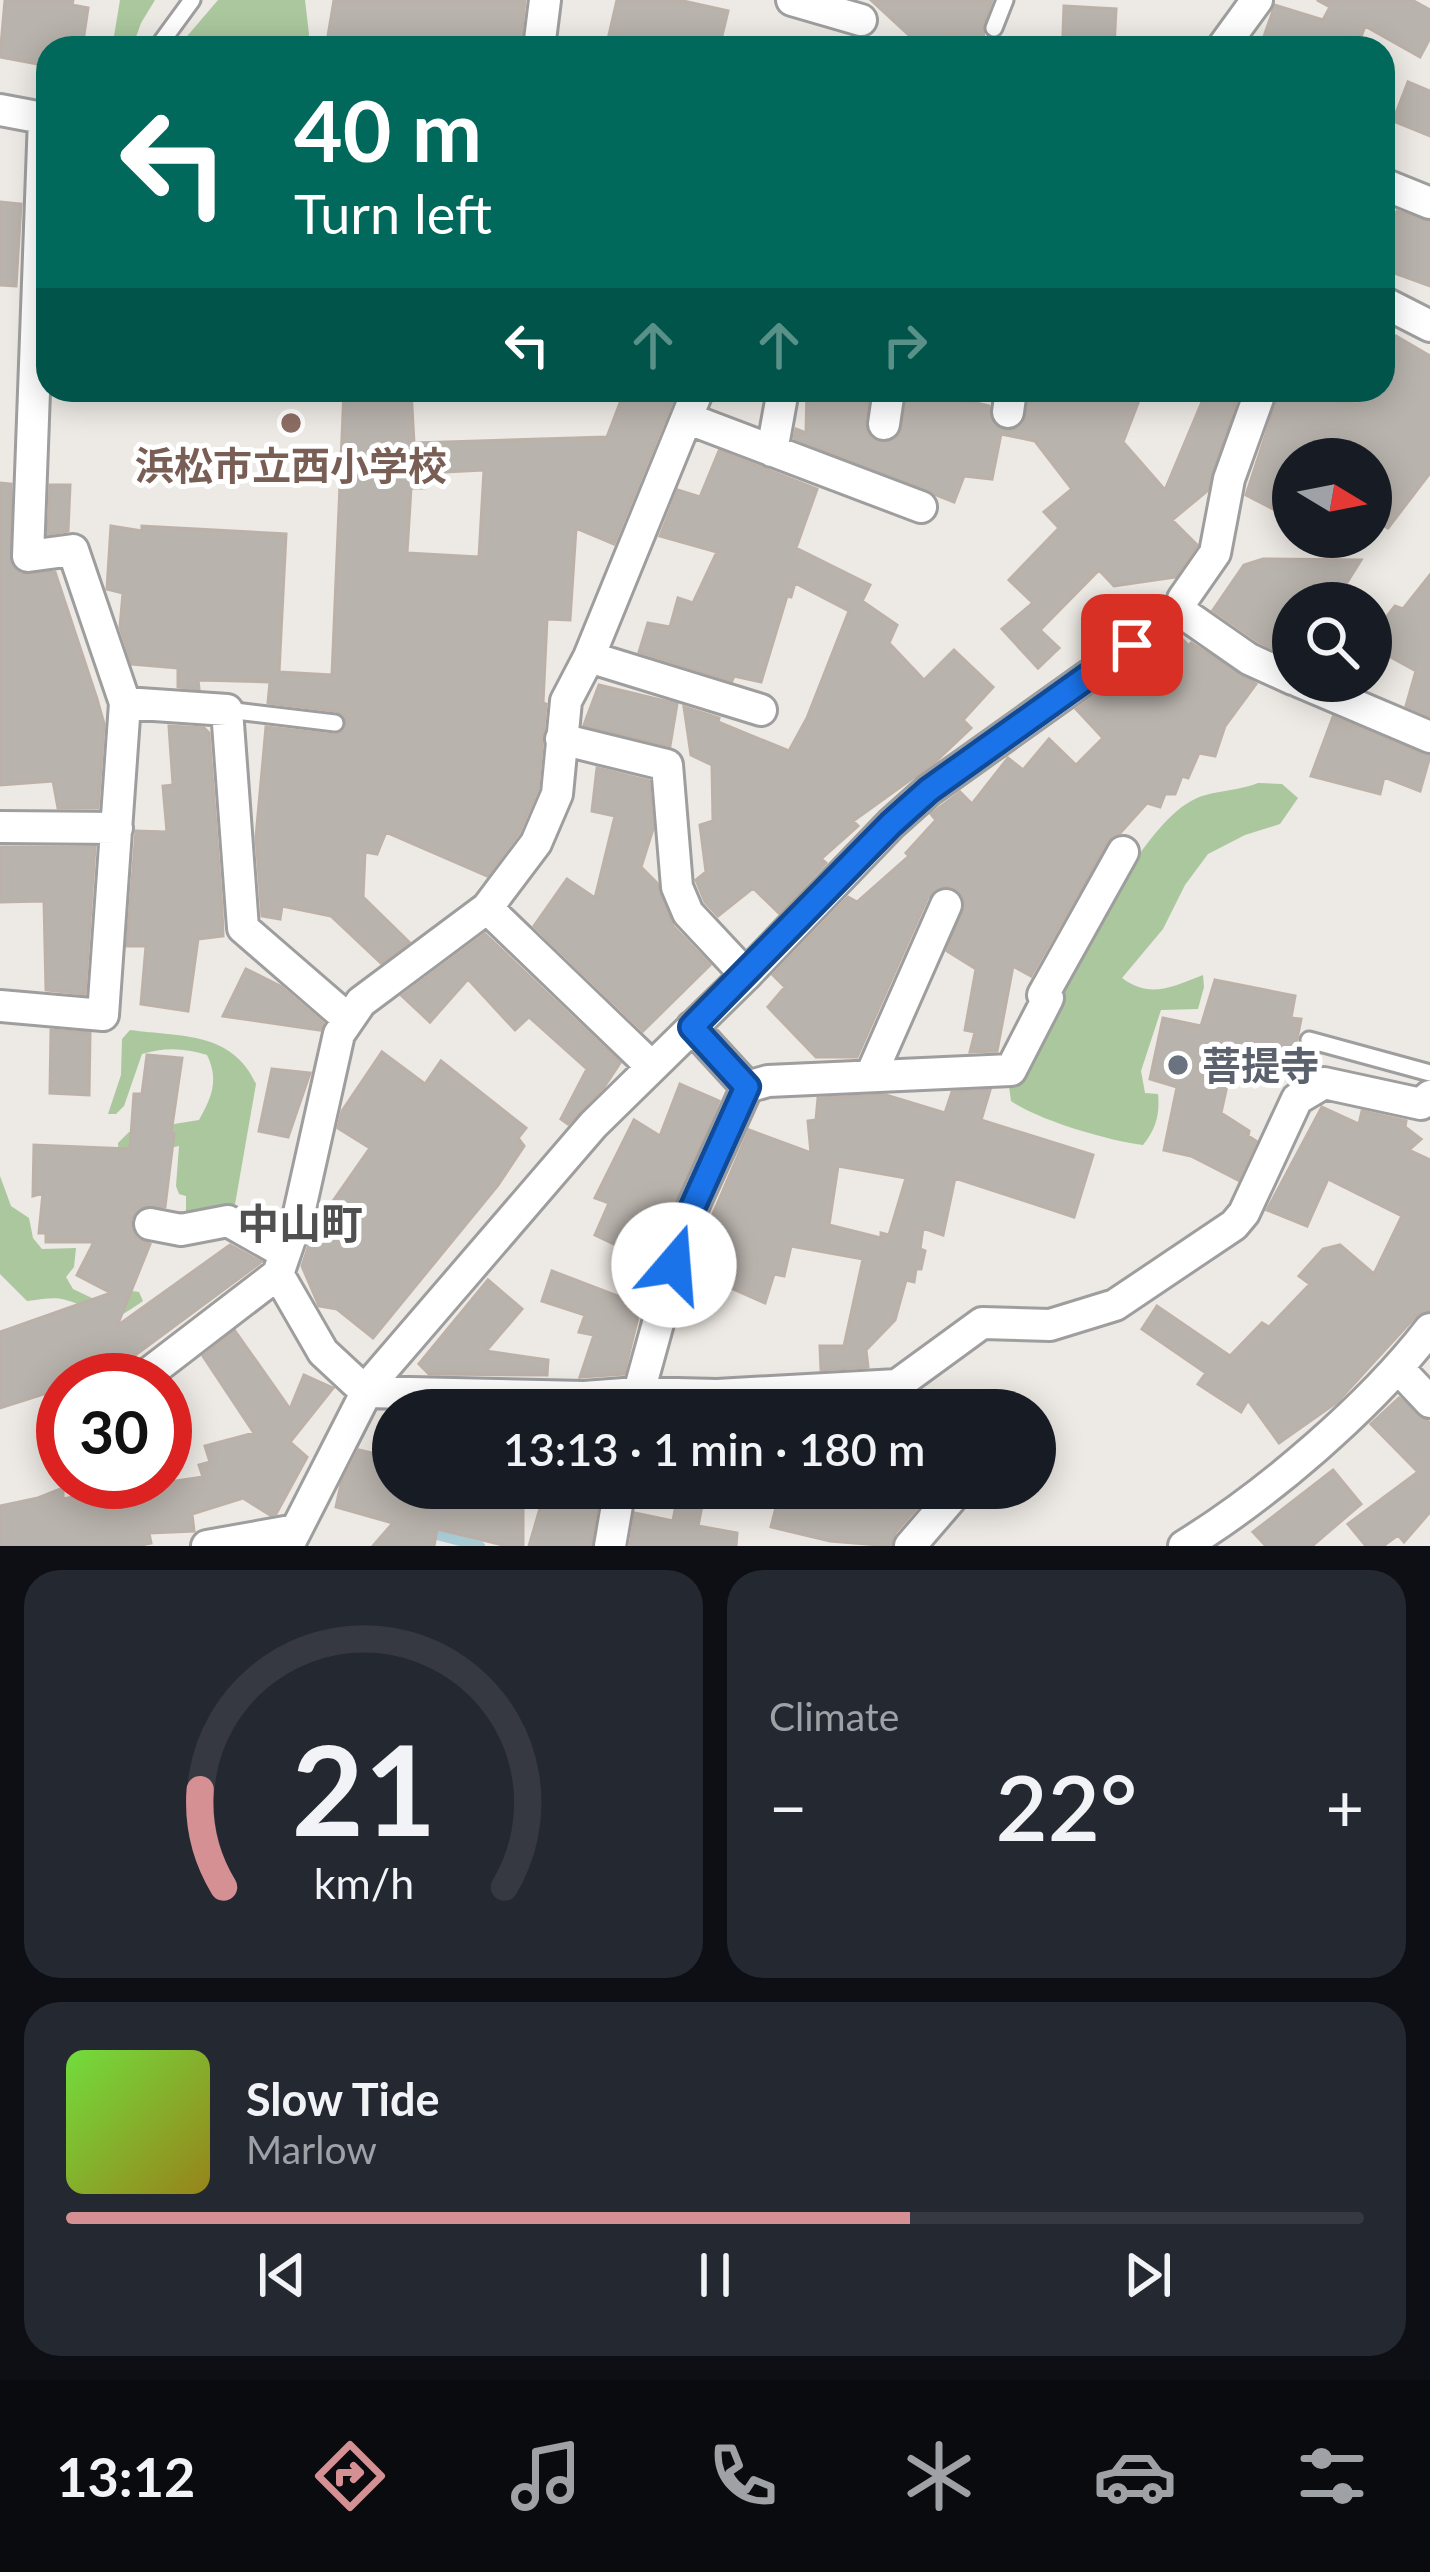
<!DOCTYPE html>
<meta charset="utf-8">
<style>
:root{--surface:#171b24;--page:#242831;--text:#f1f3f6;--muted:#9ea1a6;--line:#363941;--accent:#d49093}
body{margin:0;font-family:Lato,"Noto Sans JP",sans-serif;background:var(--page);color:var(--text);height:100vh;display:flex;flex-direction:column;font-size:45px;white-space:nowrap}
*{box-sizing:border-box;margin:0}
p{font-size:39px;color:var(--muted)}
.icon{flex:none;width:66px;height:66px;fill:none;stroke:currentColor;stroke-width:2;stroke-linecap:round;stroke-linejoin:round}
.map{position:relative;height:1546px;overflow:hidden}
.drawer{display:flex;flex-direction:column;gap:24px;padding:24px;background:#0d0f14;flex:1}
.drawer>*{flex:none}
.banner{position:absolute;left:36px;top:36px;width:1359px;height:366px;border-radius:36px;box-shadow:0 6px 30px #0003;background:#00695c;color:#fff;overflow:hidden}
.needle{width:78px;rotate:100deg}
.controls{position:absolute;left:1272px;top:438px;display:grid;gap:24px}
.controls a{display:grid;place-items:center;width:120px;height:120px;border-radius:50%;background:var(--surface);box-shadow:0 6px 30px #0003;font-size:60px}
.speed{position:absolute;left:36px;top:1353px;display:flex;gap:24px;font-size:60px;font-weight:700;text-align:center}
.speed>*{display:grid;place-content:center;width:156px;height:156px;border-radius:50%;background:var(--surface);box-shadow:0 6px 30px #0003;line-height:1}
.speed .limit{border:18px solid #d22;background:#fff;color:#111}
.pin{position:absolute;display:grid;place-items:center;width:102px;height:102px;color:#fff;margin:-51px;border-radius:24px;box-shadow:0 6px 18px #0006}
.me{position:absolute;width:132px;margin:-66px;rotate:18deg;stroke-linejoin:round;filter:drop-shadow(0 0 9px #0008)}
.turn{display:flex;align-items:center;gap:42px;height:252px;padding:0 60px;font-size:54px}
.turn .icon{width:156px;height:156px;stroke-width:2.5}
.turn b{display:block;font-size:84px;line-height:102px}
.lanes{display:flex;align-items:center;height:114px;padding:0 60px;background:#0003;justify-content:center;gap:60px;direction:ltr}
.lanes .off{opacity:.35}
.big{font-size:90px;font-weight:600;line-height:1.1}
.drawer .card{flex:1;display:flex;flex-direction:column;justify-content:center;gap:18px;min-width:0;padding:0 42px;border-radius:36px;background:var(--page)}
.drawer .dial{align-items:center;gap:0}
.dial svg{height:312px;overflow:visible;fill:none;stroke:var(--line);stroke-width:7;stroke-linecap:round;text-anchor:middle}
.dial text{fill:var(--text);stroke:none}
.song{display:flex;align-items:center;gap:36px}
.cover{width:144px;height:144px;border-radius:18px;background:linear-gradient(135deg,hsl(100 70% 55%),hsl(50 70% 35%))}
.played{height:12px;border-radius:6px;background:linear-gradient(90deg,var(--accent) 65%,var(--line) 65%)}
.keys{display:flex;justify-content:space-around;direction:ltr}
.heat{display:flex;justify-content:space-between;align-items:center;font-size:66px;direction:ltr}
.drawer .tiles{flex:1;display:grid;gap:24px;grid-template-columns:1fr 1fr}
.card:last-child{grid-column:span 2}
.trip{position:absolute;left:372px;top:1389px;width:684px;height:120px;border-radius:60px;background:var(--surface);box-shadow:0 6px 30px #0003;font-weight:600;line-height:120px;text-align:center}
.tab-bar{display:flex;height:192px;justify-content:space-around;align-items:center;background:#090b0e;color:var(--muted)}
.tab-bar .icon{width:84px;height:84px}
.tab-bar .current{color:var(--accent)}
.tab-bar b{font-size:54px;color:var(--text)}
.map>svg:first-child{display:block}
.forest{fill:#aac79d}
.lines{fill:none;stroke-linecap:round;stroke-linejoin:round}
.stream{stroke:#a9ccd5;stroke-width:10}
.building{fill:#b9b3ad;stroke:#bcb1a8;stroke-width:3;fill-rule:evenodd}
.service-casing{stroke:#9e9e9e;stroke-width:21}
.minor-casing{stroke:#9e9e9e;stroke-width:36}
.service{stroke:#fff;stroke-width:15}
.minor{stroke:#fff;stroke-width:30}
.route-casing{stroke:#114b97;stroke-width:30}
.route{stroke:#1a73e8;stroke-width:21}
.education-dot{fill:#8d6e63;stroke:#fff;stroke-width:4.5}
.worship-dot{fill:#6b7280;stroke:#fff;stroke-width:4.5}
.labels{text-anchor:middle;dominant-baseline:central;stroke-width:10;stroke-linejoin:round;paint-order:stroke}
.education-label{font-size:39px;font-weight:bold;fill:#785e54;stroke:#fff}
.worship-label{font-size:39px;font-weight:bold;fill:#5b616d;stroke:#fff;text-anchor:start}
.neighbourhood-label{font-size:42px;font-weight:bold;fill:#505050;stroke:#fff}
</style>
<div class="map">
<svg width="1430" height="1546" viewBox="0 0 1430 1546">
<rect width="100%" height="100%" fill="#ede9e4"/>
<path class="forest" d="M120 0H155L141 23 132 48H112Z
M218 0H305L309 34 307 48H177Z
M1258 783 1282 784 1298 798 1280 824 1245 835 1208 854 1185 885 1163 929 1122 978C1150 999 1172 987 1203 975L1204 987 1198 1009 1161 1010 1141 1071 1145 1093 1158 1094C1160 1114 1156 1129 1143 1145 1107 1140 1041 1121 1011 1101L1009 1086C1044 1022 1134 826 1195 799 1211 791 1238 791 1258 783Z
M130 1030C181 1037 232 1031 256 1084L234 1210 186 1217V1196L179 1194 176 1186 179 1146 119 1159 118 1143 129 1132 165 1135 174 1124 199 1120C212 1097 219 1080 207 1055 185 1048 164 1047 142 1054L124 1106 116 1114H108L121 1075 122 1039Z
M0 1176 11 1206 29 1218 33 1238 42 1249 76 1248 74 1267 66 1277 73 1289 117 1310 132 1291 139 1292 143 1301C93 1336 111 1313 66 1300 55 1296 39 1300 27 1301L0 1274Z"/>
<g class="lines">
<path class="stream" d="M425 1532 480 1546"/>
</g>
<path class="building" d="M5 0H73L72 5 88 8 82 48H48V66L0 57Z
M334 0H525L520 48H326Z
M617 0H679L728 11 719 48H606Z
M871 0H992L983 25 984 42 945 34 941 48H923Z
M1317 0H1412L1430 10V38L1420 57 1365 26 1357 48H1260L1275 5 1323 20 1330 7Z
M1064 6 1116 9 1114 48H1068L1069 36 1063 35Z
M1408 82 1430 91V136L1393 121Z
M0 202 21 204 16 286 0 285Z
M1397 211 1430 222V286L1383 269V243Z
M1396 336 1430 356V473L1388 528 1371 519V459H1293V519L1246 495 1280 391 1358 404 1368 390H1383V359Z
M344 390H411L414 443 607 437 625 390H677L614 544 576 528 570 620 547 619 543 703 546 704 538 789 519 833 487 876 386 832 377 854 365 852 363 897 409 942 381 963 331 916 282 906 280 919 262 916 256 837 266 727 335 735 345 729V717L336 711 268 703 270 682 198 680 199 689 178 687V668L132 664 120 627 123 593 107 589 111 526 142 531V526L286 534 279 672 332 675ZM484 470 479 557 407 553 411 488H424L425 473Z
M807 390H869L866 430 871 438 882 443 900 435 908 390H948L947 396 989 406 991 420 1007 431 1024 423 1030 390H1143L1123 442 1165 490 1207 390H1240L1207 491 1172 520 1197 545 1175 577 1114 586 1099 570 1040 630 1059 648 1038 668 1002 629 1033 603 1009 580 1059 528 1044 512 1072 489 1035 441 1001 434 992 479 964 476 954 502 794 438 796 429 806 433Z
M719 451 817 489 796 548 870 585 862 601 897 625 889 643 924 680 954 650 993 687 963 720 971 728 935 762 853 821 858 826 821 859 826 863 779 913 753 888 718 916 705 902 696 880 706 872 700 825 713 821 712 765 691 755 684 707 719 718 718 722 789 751 807 718 849 611 795 583 791 597 787 596 761 682 734 676 732 681 639 652 648 623 670 627 678 598 693 603 717 552 660 536 678 490 700 497Z
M0 483 11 484V565L21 574 55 572 97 699 104 724 98 808H58L53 781 0 785Z
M50 485H70L68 531 48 534Z
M1263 559 1361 560 1334 603H1293V658L1259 642 1213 610 1244 565Z
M1430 575V716L1406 706 1416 671 1371 646V614L1385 619 1395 606 1403 609Z
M1179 636 1189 646 1191 643 1256 684 1225 726 1215 756 1199 753 1188 778 1182 776 1175 794H1165L1160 807 1147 803 1120 833 1107 842 1031 976 1013 966 997 1051 970 1052 975 1032 965 1030 976 969 947 951 965 904 961 893 945 886 928 897 857 1057H816L768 1007 785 987 773 975 848 897 857 902 909 856 906 853 936 820 931 814 960 792 972 804 1008 758 1023 770 1049 739 1076 765 1103 738 1076 709Z
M599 685 677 704 670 746 584 725Z
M1333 717 1430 756 1420 791 1384 777 1380 794 1311 776Z
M169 726 204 728 209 733 222 909 223 936 198 939 188 1011 141 1004 146 946H127L136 831 167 832 163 786 173 785Z
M597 768 649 781 653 829 641 867 657 883 673 926 710 965 643 1031 534 926 567 879 595 898 615 816 592 811Z
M0 847H95L85 994 46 990 44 901 0 902Z
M485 934 620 1063 604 1087 568 1124 561 1119 587 1069 529 1017 515 1030 468 979 430 1022 402 996Z
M246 969 280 986 323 1023 320 1030 223 1016Z
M1215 980 1295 996 1291 1018 1301 1019 1294 1054 1278 1052 1273 1073 1232 1063 1221 1113 1249 1131 1248 1136 1256 1141 1238 1180 1191 1156 1164 1150 1177 1087 1150 1079 1163 1018 1201 1026Z
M51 1030 90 1033 89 1095 50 1093Z
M382 1052 425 1084 441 1061 526 1128 518 1138 524 1146 498 1185 373 1338 337 1309 319 1306 302 1266 315 1227 370 1148 338 1128 342 1111Z
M147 1055 182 1058 171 1133 174 1134 165 1207 143 1206 131 1219 136 1238 150 1244 117 1326 230 1245 261 1262 123 1364 92 1370 95 1380H63V1388L0 1408V1332L111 1293 77 1275 94 1242H46V1233H39L43 1193 33 1196 34 1145 130 1149 134 1094H142Z
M272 1069 310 1073 288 1137 259 1131Z
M680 1084 719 1101 650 1261 595 1235 609 1203 595 1198 634 1120 660 1136Z
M990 1090 981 1120 1093 1155 1074 1217 955 1178 943 1235 923 1228 920 1249 925 1251 921 1269H916L914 1282 906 1280 895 1320 866 1350 868 1367 821 1370 820 1346H844L863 1259 791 1246 784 1276 774 1274 765 1303 715 1281 723 1252 701 1242 749 1130 811 1153 808 1121 816 1120 818 1098 886 1095 945 1113 952 1092ZM838 1166 906 1178 889 1235 881 1233V1238L829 1225Z
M1322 1107 1359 1124 1362 1111 1406 1121 1405 1127 1421 1139 1409 1150 1430 1160V1309L1415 1317 1337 1402 1279 1443 1248 1400 1241 1412 1198 1384 1206 1373 1142 1329 1157 1306 1230 1356 1262 1323 1269 1327 1310 1284 1299 1276 1323 1249 1340 1245 1374 1274 1402 1216 1328 1179 1307 1226 1267 1210Z
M552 1271 641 1305 624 1374 580 1377 594 1335 579 1332 585 1315 542 1301Z
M488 1280 522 1309 486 1351 548 1360 547 1375 429 1374 419 1364Z
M235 1331 290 1409 304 1375 333 1388 290 1442 307 1457 276 1514 270 1515 243 1498 192 1514 194 1531 149 1533 151 1543 137 1546H0V1506L38 1498 63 1488V1499L89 1494 91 1508 155 1493V1484L203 1477 199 1465 210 1462 205 1446 254 1433 203 1356Z
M1399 1398 1430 1423V1512L1404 1542 1398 1535 1383 1546H1366L1348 1524 1418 1472 1371 1424Z
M359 1450 393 1458V1488H523V1546H507L437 1529 434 1546H373L393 1523 336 1507 341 1484Z
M1333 1470 1361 1504 1312 1546H1266L1253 1532Z
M546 1488H600L591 1546H529Z
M781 1488H832L830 1502 880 1511 887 1488H934L895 1533 891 1546 830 1541 771 1527Z
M705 1491 698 1526 737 1533 736 1546H630L635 1513 673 1521 678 1493Z"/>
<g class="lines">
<defs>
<path id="service" d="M994 28 1005 0
M157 48 192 0
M227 710 335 723
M1309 1040 1430 1073"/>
<path id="minor" d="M792 0 861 20
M539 48 545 0
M1222 48 1257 0
M0 110 48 119
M1383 184 1430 203
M1383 302 1430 326
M698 390 589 657 566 701 557 794 536 843 487 908 361 1002 339 1034 299 1213 278 1274 323 1352 366 1392 584 1397 637 1393 717 1395 897 1385 982 1323 1050 1325 1115 1305 1234 1225 1244 1213 1297 1099 1324 1083 1421 1104 1430 1096
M1008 412 1011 390
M689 419 921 507
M884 424 889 390
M772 451 783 390
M1180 611 1249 659 1293 679
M589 657 761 710
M1298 681 1430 737
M125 703 227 710 243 928 347 1018
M561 739 667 765 677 887 688 913 746 975
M0 827 117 828
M487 908 650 1065
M0 1006 103 1015 125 703 73 550 28 556 44 118
M871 1075 946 905
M747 1087 768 1081 1011 1070 1048 998 1043 995 1123 852
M150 1224 181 1230 228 1221 285 1253
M1399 1369 1430 1402
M140 1380 278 1274
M634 1410 686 1222 747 1087 692 1027
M207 1546 296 1530
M288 1546 371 1383 593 1125 746 975 891 824 929 790 1180 611 1183 599 1215 553 1229 479 1261 390
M610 1546 620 1488
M910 1546 960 1488
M1184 1546C1267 1495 1370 1407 1430 1329"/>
</defs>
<use href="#service" class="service-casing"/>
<use href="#minor" class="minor-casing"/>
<use href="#service" class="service"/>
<use href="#minor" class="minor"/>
</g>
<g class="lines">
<defs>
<path id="route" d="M674 1265 686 1222 747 1087 692 1027 891 824 929 790 1132 645"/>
</defs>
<use href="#route" class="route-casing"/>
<use href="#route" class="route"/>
</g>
<circle class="education-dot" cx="291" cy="423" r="12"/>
<circle class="worship-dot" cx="1178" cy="1065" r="12"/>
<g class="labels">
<g class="education-label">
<text x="291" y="465">浜松市立西小学校</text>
</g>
<g class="worship-label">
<text x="1202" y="1065">菩提寺</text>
</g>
<g class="neighbourhood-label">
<text x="300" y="1223">中山町</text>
</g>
</g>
</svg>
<div class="controls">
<a><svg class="needle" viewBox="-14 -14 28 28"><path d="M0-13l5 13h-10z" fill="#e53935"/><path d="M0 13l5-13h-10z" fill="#9ea1a6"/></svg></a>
<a><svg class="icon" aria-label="search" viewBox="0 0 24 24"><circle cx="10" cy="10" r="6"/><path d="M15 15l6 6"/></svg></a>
</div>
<div class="speed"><div class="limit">30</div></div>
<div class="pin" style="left:1132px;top:645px;background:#d93025"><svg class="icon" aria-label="arrive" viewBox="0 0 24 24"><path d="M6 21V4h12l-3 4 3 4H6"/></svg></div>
<svg class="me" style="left:674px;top:1265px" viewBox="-20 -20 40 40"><circle r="19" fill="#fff"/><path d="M0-13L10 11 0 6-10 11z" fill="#1a73e8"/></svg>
<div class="trip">13:13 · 1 min · 180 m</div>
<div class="banner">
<div class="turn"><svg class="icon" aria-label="left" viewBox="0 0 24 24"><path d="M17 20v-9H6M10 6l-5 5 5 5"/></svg><div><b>40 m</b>Turn left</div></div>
<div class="lanes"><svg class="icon" aria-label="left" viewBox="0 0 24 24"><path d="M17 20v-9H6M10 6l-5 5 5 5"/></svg><svg class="icon off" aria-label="ahead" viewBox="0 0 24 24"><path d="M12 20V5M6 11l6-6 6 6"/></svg><svg class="icon off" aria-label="ahead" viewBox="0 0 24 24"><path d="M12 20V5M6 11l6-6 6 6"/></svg><svg class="icon off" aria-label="right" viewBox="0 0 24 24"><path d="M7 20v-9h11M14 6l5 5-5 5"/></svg></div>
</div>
</div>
<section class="drawer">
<div class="tiles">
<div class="card dial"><svg viewBox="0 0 100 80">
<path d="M14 69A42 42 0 1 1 86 69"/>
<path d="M14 69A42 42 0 0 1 8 44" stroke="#d49093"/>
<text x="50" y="56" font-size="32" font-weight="700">21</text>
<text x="50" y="72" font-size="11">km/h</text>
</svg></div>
<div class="card"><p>Climate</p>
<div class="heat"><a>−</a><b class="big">22°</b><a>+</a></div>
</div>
<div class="card">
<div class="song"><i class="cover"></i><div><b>Slow Tide</b><p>Marlow</p></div></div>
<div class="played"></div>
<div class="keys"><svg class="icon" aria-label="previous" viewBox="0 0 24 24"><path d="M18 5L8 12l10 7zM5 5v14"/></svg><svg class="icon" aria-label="pause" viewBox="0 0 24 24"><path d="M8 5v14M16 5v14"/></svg><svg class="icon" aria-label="next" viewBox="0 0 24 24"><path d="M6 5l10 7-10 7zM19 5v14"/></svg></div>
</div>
</div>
</section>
<nav class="tab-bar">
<b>13:12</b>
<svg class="icon current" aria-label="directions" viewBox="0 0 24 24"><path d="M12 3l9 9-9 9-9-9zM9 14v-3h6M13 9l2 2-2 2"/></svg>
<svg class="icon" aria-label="music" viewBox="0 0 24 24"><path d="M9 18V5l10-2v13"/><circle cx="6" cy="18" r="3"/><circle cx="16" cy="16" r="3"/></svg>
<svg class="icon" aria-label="phone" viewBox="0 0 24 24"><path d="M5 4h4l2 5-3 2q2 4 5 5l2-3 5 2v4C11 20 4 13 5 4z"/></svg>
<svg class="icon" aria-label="climate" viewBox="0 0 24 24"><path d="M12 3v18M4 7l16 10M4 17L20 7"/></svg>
<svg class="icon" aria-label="car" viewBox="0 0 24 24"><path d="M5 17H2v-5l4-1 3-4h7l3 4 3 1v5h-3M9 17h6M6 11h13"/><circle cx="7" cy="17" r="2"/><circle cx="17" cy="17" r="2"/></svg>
<svg class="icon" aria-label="filters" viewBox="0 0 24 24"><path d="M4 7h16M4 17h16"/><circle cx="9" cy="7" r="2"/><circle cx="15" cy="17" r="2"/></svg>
</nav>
